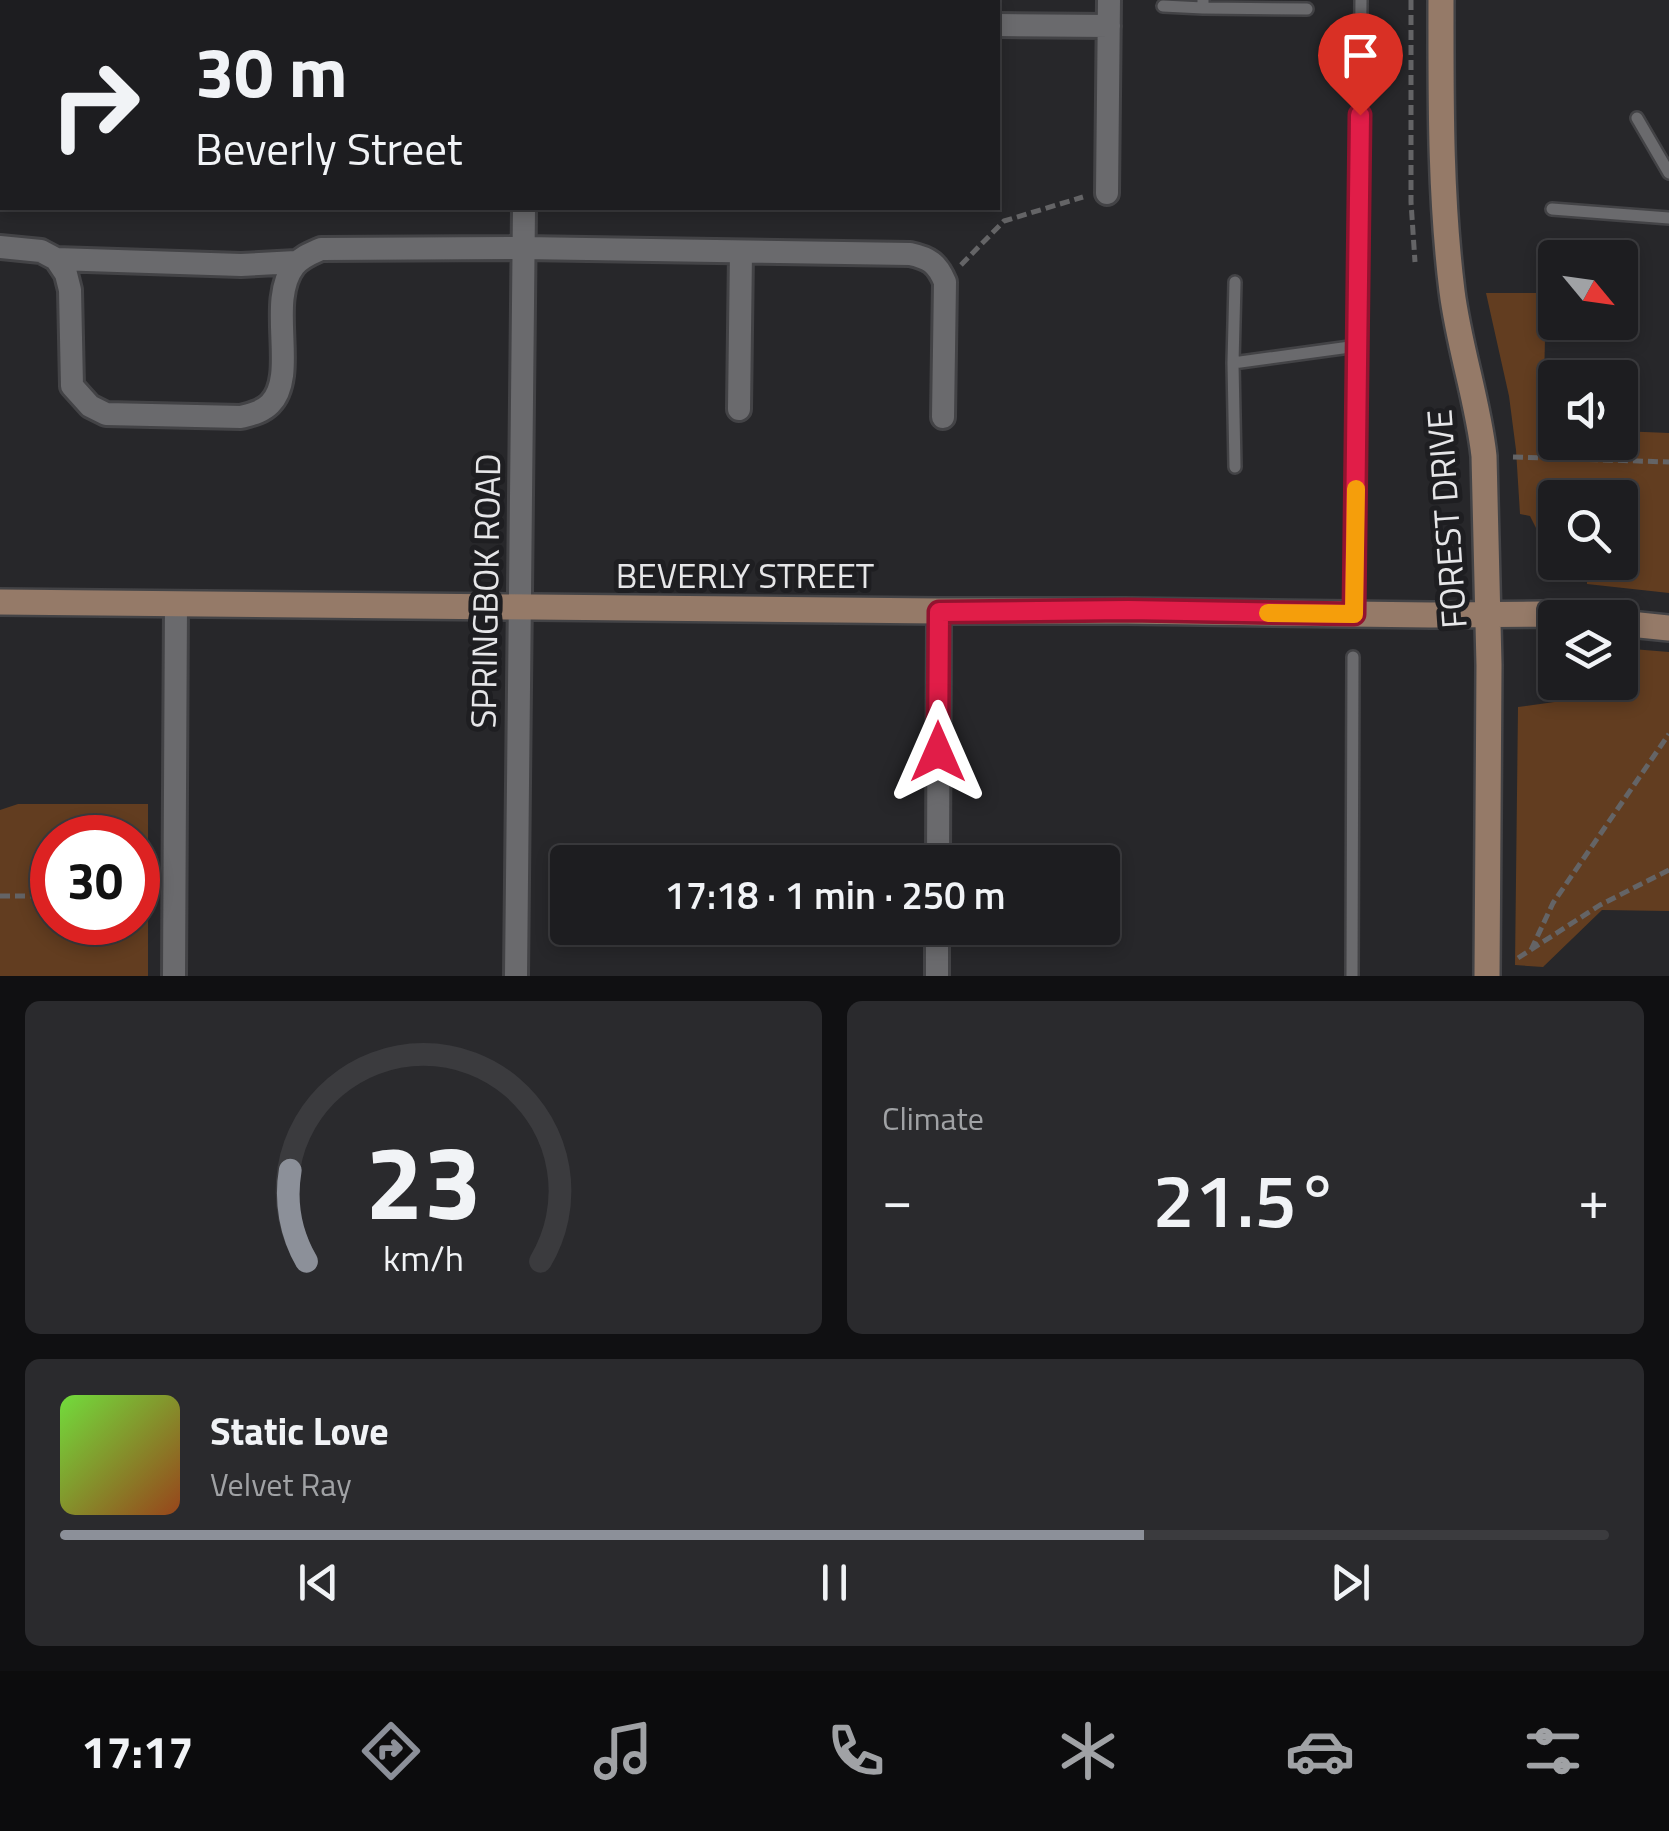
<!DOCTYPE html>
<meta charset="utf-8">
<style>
:root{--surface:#1d1d20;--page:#2a2a2d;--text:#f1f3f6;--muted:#a0a2a5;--line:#3b3b3e;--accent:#8c9099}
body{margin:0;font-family:"Titillium Web",sans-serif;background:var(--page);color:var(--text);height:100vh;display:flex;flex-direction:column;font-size:38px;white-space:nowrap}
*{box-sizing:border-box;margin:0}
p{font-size:32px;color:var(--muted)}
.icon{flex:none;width:55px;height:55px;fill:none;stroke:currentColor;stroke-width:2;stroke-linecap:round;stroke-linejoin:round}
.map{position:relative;height:976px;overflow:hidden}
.details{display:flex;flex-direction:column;gap:25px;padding:25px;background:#101012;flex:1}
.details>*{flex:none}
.banner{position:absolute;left:0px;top:0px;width:1000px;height:210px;box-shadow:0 5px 15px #0003,0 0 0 2px var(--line);background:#1d1d20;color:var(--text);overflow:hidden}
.needle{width:65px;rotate:119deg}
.buttons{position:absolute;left:1538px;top:240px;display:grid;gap:20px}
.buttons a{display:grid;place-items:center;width:100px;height:100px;border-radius:10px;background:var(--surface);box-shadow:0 5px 15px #0003,0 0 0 2px var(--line);font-size:50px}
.speed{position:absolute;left:30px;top:815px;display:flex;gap:20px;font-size:50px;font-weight:700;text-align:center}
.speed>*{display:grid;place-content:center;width:130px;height:130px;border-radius:50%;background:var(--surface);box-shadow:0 5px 15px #0003,0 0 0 2px var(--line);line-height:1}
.speed .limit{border:15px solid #d22;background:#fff;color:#111}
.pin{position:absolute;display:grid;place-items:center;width:85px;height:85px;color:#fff;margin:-102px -42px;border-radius:50% 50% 50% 0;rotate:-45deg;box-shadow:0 0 10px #0007}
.pin .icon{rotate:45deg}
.me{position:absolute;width:110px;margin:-55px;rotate:0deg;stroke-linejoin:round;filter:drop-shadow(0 0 8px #0008)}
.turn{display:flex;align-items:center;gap:35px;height:210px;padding:0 30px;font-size:45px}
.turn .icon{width:130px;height:130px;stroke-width:2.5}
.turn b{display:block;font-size:70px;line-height:85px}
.big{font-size:75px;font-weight:600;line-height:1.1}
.details .card{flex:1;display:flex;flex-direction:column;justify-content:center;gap:15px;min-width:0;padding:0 35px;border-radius:15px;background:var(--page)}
.details .dial{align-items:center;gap:0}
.dial svg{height:260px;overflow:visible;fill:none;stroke:var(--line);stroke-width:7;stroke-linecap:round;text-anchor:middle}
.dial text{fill:var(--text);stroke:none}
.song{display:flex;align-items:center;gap:30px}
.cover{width:120px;height:120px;border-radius:15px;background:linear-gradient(135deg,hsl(100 70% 55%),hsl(20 70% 35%))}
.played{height:10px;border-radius:5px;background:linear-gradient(90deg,var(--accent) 70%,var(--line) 70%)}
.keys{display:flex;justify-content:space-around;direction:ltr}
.heat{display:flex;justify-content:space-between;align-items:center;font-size:55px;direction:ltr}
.details .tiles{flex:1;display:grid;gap:25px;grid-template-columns:1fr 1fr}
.card:last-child{grid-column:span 2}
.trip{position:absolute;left:550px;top:845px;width:570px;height:100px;border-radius:10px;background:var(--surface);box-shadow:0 5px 15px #0003,0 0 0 2px var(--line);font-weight:600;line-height:100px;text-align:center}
.dock{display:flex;height:160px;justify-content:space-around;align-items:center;background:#0c0c0d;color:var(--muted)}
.dock .icon{width:70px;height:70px}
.dock .current{color:var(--accent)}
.dock b{font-size:45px;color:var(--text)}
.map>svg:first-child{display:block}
.green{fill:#623d20;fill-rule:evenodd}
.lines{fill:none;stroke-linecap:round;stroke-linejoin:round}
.lane-casing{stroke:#434346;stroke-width:16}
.street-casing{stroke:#434346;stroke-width:28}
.secondary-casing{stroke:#434346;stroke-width:30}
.path{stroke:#646466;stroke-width:5;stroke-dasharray:10 5;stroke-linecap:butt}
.lane{stroke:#6a6a6d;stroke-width:11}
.street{stroke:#6a6a6d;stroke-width:22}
.secondary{stroke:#957a68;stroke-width:25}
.route-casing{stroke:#92132f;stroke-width:25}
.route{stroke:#e11d48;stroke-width:18}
.slow{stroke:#f59e0b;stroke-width:18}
.labels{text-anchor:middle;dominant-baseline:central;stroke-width:10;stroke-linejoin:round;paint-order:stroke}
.street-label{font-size:35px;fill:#e6e6e8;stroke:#1e1e21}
</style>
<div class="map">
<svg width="1669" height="976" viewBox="0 0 1669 976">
<rect width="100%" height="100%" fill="#27272a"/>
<path class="green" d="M1486 293H1546L1543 427 1555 428V442H1620V431L1669 433V593L1587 584V574L1556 568 1530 516 1520 514 1516 450 1509 396ZM1555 498H1620V562H1555Z
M1620 648 1669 652V911L1602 910 1543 967 1515 965 1518 707 1583 698 1584 683 1620 682Z
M18 804H148V976H0V810ZM52 838H138V922H52Z"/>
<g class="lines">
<defs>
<path id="lane" d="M1203 0V8L1307 9
M1163 6 1203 8
M1637 118 1669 173
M1552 209 1669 218
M1233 363 1235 282
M1235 467 1233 363 1357 346
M1355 614 1361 0
M1352 976 1353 657"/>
<path id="street" d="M69 0 71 2
M525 2V0
M998 25 1109 26
M1107 193 1109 0
M0 247 41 251 56 259 66 274 70 290 72 386 90 406 106 414 241 417C252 414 262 412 270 404 299 375 266 302 294 266 301 257 312 253 321 249L523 248 910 254C929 258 937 263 945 282L943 417
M56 259 241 265 296 262
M739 409 741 252
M938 862 939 611
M174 976 176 604
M516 976 524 208
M937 976V928"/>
<path id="secondary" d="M1441 0C1441 97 1440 194 1452 291 1459 347 1478 401 1484 456L1489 665 1487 976
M0 602 939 611H1127L1431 615 1540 614 1573 618
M1620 623 1669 628"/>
</defs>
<use href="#lane" class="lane-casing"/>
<use href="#street" class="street-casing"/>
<use href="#secondary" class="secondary-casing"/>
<path class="path" d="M1411 0V202L1415 262
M961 265 1004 221 1083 197
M1513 457 1669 462
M0 896H52
M1531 950 1553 903 1669 734
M1518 958 1600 905 1669 870"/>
<use href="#lane" class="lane"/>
<use href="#street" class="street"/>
<use href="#secondary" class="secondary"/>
</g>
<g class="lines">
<defs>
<path id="route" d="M938 752 939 612 1128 610 1354 614 1360 115"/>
</defs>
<use href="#route" class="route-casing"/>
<use href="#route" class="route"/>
<path class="slow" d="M1268 613 1354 614 1356 489"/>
</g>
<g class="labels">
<g class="street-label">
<text transform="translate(1446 519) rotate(-94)">FOREST DRIVE</text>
<text x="745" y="575">BEVERLY STREET</text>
<text transform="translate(485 591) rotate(-89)">SPRINGBOK ROAD</text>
</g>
</g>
</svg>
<div class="buttons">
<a><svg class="needle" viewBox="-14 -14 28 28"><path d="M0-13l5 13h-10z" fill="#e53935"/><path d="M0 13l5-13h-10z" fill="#a0a2a5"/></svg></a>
<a><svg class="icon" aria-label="sound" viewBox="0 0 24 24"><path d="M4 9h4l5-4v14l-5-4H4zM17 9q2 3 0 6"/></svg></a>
<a><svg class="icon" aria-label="search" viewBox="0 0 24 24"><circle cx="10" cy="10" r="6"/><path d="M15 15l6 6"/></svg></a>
<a><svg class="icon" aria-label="layers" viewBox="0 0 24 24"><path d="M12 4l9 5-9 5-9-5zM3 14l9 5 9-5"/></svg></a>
</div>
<div class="speed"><div class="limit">30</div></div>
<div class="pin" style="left:1360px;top:115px;background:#d93025"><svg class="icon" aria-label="arrive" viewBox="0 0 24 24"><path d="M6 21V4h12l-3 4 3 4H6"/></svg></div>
<svg class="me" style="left:938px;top:752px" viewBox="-20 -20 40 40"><path d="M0-17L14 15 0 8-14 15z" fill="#e11d48" stroke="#fff" stroke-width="4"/></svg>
<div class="trip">17:18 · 1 min · 250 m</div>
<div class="banner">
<div class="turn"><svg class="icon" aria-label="right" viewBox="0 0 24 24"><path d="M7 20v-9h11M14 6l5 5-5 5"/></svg><div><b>30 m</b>Beverly Street</div></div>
</div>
</div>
<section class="details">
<div class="tiles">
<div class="card dial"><svg viewBox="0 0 100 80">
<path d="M14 69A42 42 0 1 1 86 69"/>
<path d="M14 69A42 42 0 0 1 9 41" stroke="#8c9099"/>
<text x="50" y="56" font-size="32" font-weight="700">23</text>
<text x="50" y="72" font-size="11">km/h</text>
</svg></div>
<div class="card"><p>Climate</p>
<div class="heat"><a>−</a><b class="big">21.5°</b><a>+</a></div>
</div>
<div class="card">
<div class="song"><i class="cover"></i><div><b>Static Love</b><p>Velvet Ray</p></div></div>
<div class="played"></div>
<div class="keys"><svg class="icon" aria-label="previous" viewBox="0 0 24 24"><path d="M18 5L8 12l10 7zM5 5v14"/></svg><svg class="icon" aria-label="pause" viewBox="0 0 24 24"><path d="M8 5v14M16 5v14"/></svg><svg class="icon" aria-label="next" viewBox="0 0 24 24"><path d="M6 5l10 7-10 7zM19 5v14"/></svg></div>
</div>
</div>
</section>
<nav class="dock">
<b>17:17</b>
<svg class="icon current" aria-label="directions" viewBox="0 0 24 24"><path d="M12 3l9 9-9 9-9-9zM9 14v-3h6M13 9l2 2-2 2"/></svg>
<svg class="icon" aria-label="music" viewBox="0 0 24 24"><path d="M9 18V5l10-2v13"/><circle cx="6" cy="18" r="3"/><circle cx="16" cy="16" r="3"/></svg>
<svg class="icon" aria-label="phone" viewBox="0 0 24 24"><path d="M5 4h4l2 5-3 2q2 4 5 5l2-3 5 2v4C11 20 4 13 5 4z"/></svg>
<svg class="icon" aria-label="climate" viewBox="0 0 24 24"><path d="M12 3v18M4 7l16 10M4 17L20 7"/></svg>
<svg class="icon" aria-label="car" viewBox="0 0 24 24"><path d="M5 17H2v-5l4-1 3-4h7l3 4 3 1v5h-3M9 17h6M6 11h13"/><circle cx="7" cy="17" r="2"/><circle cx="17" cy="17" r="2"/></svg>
<svg class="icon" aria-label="filters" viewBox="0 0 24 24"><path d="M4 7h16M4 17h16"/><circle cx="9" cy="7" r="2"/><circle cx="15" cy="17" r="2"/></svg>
</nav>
